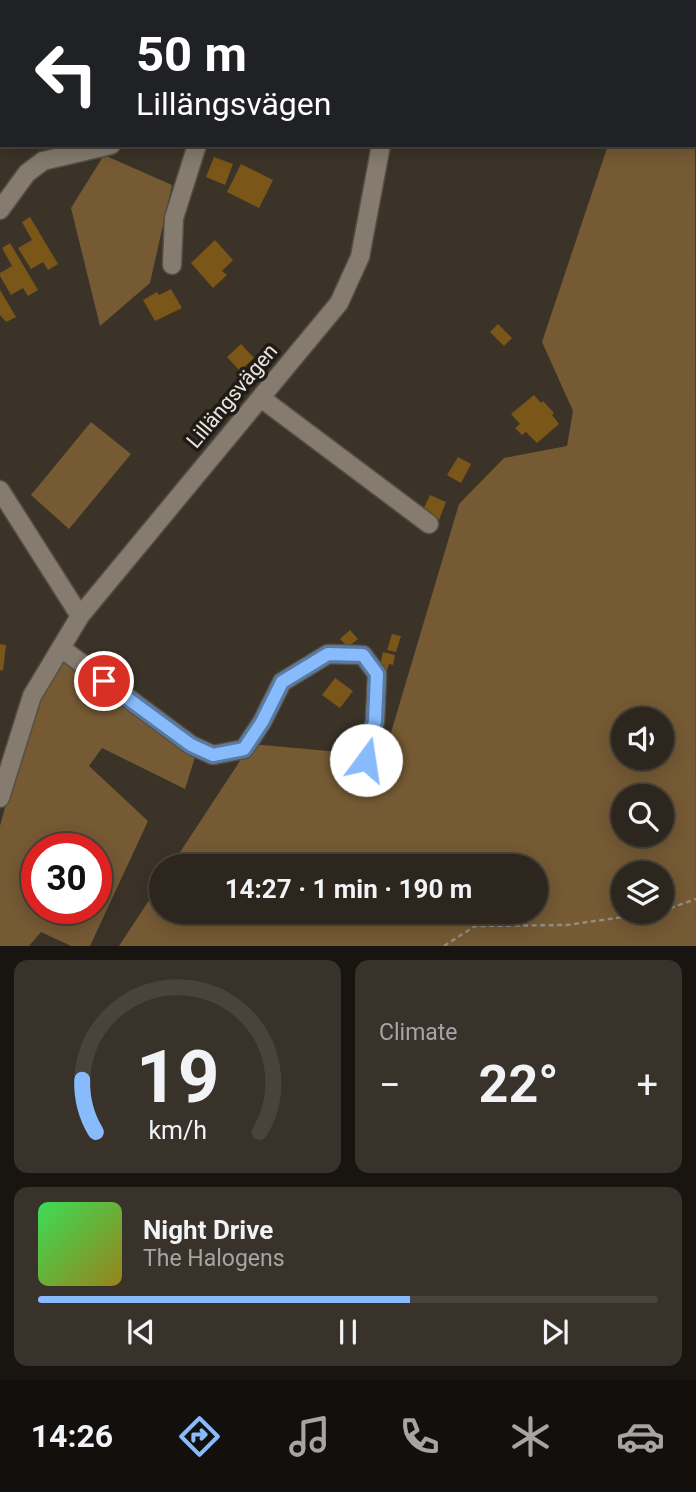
<!DOCTYPE html>
<meta charset="utf-8">
<style>
:root{--surface:#2c261e;--page:#38322b;--text:#f1f3f6;--muted:#a6a5a4;--line:#48433c;--accent:#87bbfb}
body{margin:0;font-family:Roboto,sans-serif;background:var(--page);color:var(--text);height:100vh;display:flex;flex-direction:column;font-size:26px;white-space:nowrap}
*{box-sizing:border-box;margin:0}
p{font-size:23px;color:var(--muted)}
.icon{flex:none;width:38px;height:38px;fill:none;stroke:currentColor;stroke-width:2;stroke-linecap:round;stroke-linejoin:round}
.map{position:relative;height:946px;overflow:hidden}
.details{display:flex;flex-direction:column;gap:14px;padding:14px;background:#181510;flex:1}
.details>*{flex:none}
.hud{position:absolute;left:0px;top:0px;width:696px;height:147px;box-shadow:0 4px 18px #0003,0 0 0 2px var(--line);background:#202124;color:#fff;overflow:hidden}
.buttons{position:absolute;left:611px;top:707px;display:grid;gap:14px}
.buttons a{display:grid;place-items:center;width:63px;height:63px;border-radius:50%;background:var(--surface);box-shadow:0 4px 18px #0003,0 0 0 2px var(--line);font-size:35px}
.speed{position:absolute;left:21px;top:833px;display:flex;gap:14px;font-size:35px;font-weight:700;text-align:center}
.speed>*{display:grid;place-content:center;width:91px;height:91px;border-radius:50%;background:var(--surface);box-shadow:0 4px 18px #0003,0 0 0 2px var(--line);line-height:1}
.speed .limit{border:10px solid #d22;background:#fff;color:#111}
.pin{position:absolute;display:grid;place-items:center;width:60px;height:60px;color:#fff;margin:-30px;border:4px solid #fff;border-radius:50%;box-shadow:0 2px 7px #0007}
.me{position:absolute;width:77px;margin:-38px;rotate:14deg;stroke-linejoin:round;filter:drop-shadow(0 0 5px #0008)}
.turn{display:flex;align-items:center;gap:24px;height:147px;padding:0 21px;font-size:32px}
.turn .icon{width:91px;height:91px;stroke-width:2.5}
.turn b{display:block;font-size:49px;line-height:60px}
.big{font-size:52px;font-weight:700;line-height:1.1}
.details .widget{flex:1;display:flex;flex-direction:column;justify-content:center;gap:10px;min-width:0;padding:0 24px;border-radius:14px;background:var(--page)}
.details .dial{align-items:center;gap:0}
.dial svg{height:182px;overflow:visible;fill:none;stroke:var(--line);stroke-width:7;stroke-linecap:round;text-anchor:middle}
.dial text{fill:var(--text);stroke:none}
.song{display:flex;align-items:center;gap:21px}
.cover{width:84px;height:84px;border-radius:10px;background:linear-gradient(135deg,hsl(130 70% 55%),hsl(50 70% 35%))}
.played{height:7px;border-radius:4px;background:linear-gradient(90deg,var(--accent) 60%,var(--line) 60%)}
.keys{display:flex;justify-content:space-around;direction:ltr}
.heat{display:flex;justify-content:space-between;align-items:center;font-size:38px;direction:ltr}
.details .tiles{flex:1;display:grid;gap:14px;grid-template-columns:1fr 1fr}
.widget:last-child{grid-column:span 2}
.trip{position:absolute;left:149px;top:854px;width:399px;height:70px;border-radius:35px;background:var(--surface);box-shadow:0 4px 18px #0003,0 0 0 2px var(--line);font-weight:700;line-height:70px;text-align:center}
.tabs{display:flex;height:112px;justify-content:space-around;align-items:center;background:#120f0c;color:var(--muted)}
.tabs .icon{width:49px;height:49px}
.tabs .current{color:var(--accent)}
.tabs b{font-size:32px;color:var(--text)}
.map>svg:first-child{display:block}
.green{fill:#755a34;fill-rule:evenodd}
.building{fill:#7b5619}
.lines{fill:none;stroke-linecap:round;stroke-linejoin:round}
.minor-casing{stroke:#564f45;stroke-width:21}
.path{stroke:#928c83;stroke-width:2.5;stroke-dasharray:5 3.5;stroke-linecap:butt}
.minor{stroke:#857b6f;stroke-width:18}
.route-casing{stroke:#587aa3;stroke-width:18}
.route{stroke:#87bbfb;stroke-width:12}
.labels{text-anchor:middle;dominant-baseline:central;stroke-width:7;stroke-linejoin:round;paint-order:stroke}
.street-label{font-size:21px;fill:#e9e4dd;stroke:#1f1b16}
</style>
<div class="map">
<svg width="696" height="946" viewBox="0 0 696 946">
<rect width="100%" height="100%" fill="#3b3328"/>
<path class="green" d="M26 0H197L192 2Z
M203 0H406L205 2Z
M695 6 696 946H119L161 882V912H536V866H171L251 744 384 756 459 504 504 458 567 446 573 411 542 342 608 145H695ZM623 719H662V758H623ZM623 796H662V835H623ZM623 873H662V912H623Z
M104 155 172 185 150 283 100 326 71 208Z
M91 422 131 454 69 529 31 495Z
M64 660 196 754 185 789 102 748 89 766 148 821 90 946H71L41 932 29 946H0V826L30 714ZM37 849H96V908H37Z"/>
<path class="building" d="M214 157 233 164 225 185 206 177Z
M241 164 273 180 259 208 227 192Z
M30 217 58 264 48 270 43 262 31 269 18 248 32 240 22 222Z
M215 240 233 260 222 271 227 275 213 288 191 263Z
M10 243 38 290 28 296 23 288 11 295 0 276V273L12 266 2 248Z
M171 289 182 308 155 321 143 300 157 292 159 295Z
M0 290 16 317 6 322 0 315Z
M498 324 512 338 504 346 490 332Z
M241 344 254 358 240 371 227 357Z
M534 395 541 403 543 401 554 413 552 415 559 424 537 443 526 432 522 435 515 428 520 424 511 414Z
M458 457 471 464 461 483 447 475Z
M430 495 446 502 439 520 422 512Z
M350 630 358 639 348 647 340 639Z
M392 634 401 636 396 652 387 650Z
M0 644 6 645 3 671 0 670Z
M383 652 395 655 393 665 389 664 387 671 379 669Z
M335 678 353 691 340 708 322 695Z"/>
<g class="lines">
<defs>
<path id="minor" d="M424 2 425 0
M0 57 2 55
M0 210 27 173 43 161 111 145
M172 265 174 218 197 145
M261 398 429 524
M0 490 80 616
M61 648 191 745 213 755 244 749 262 722 282 682 328 654 363 655 377 674 375 721 361 780
M0 798 32 696 80 616 339 303 360 257 381 145"/>
</defs>
<use href="#minor" class="minor-casing"/>
<path class="path" d="M4 0 5 2
M257 0 260 2
M662 911 696 899
M444 946 475 926 567 925 658 912"/>
<use href="#minor" class="minor"/>
</g>
<g class="lines">
<defs>
<path id="route" d="M104 681 191 745 213 755 244 749 262 722 282 682 328 654 363 655 377 674 375 721 366 760"/>
</defs>
<use href="#route" class="route-casing"/>
<use href="#route" class="route"/>
</g>
<g class="labels">
<g class="street-label">
<text transform="translate(232 396) rotate(-50)">Lillängsvägen</text>
</g>
</g>
</svg>
<div class="buttons">
<a><svg class="icon" aria-label="sound" viewBox="0 0 24 24"><path d="M4 9h4l5-4v14l-5-4H4zM17 9q2 3 0 6"/></svg></a>
<a><svg class="icon" aria-label="search" viewBox="0 0 24 24"><circle cx="10" cy="10" r="6"/><path d="M15 15l6 6"/></svg></a>
<a><svg class="icon" aria-label="layers" viewBox="0 0 24 24"><path d="M12 4l9 5-9 5-9-5zM3 14l9 5 9-5"/></svg></a>
</div>
<div class="speed"><div class="limit">30</div></div>
<div class="pin" style="left:104px;top:681px;background:#d93025"><svg class="icon" aria-label="arrive" viewBox="0 0 24 24"><path d="M6 21V4h12l-3 4 3 4H6"/></svg></div>
<svg class="me" style="left:366px;top:760px" viewBox="-20 -20 40 40"><circle r="19" fill="#fff"/><path d="M0-13L10 11 0 6-10 11z" fill="#87bbfb"/></svg>
<div class="trip">14:27 · 1 min · 190 m</div>
<div class="hud">
<div class="turn"><svg class="icon" aria-label="left" viewBox="0 0 24 24"><path d="M17 20v-9H6M10 6l-5 5 5 5"/></svg><div><b>50 m</b>Lillängsvägen</div></div>
</div>
</div>
<section class="details">
<div class="tiles">
<div class="widget dial"><svg viewBox="0 0 100 80">
<path d="M14 69A42 42 0 1 1 86 69"/>
<path d="M14 69A42 42 0 0 1 8 46" stroke="#87bbfb"/>
<text x="50" y="56" font-size="32" font-weight="700">19</text>
<text x="50" y="72" font-size="11">km/h</text>
</svg></div>
<div class="widget"><p>Climate</p>
<div class="heat"><a>−</a><b class="big">22°</b><a>+</a></div>
</div>
<div class="widget">
<div class="song"><i class="cover"></i><div><b>Night Drive</b><p>The Halogens</p></div></div>
<div class="played"></div>
<div class="keys"><svg class="icon" aria-label="previous" viewBox="0 0 24 24"><path d="M18 5L8 12l10 7zM5 5v14"/></svg><svg class="icon" aria-label="pause" viewBox="0 0 24 24"><path d="M8 5v14M16 5v14"/></svg><svg class="icon" aria-label="next" viewBox="0 0 24 24"><path d="M6 5l10 7-10 7zM19 5v14"/></svg></div>
</div>
</div>
</section>
<nav class="tabs">
<b>14:26</b>
<svg class="icon current" aria-label="directions" viewBox="0 0 24 24"><path d="M12 3l9 9-9 9-9-9zM9 14v-3h6M13 9l2 2-2 2"/></svg>
<svg class="icon" aria-label="music" viewBox="0 0 24 24"><path d="M9 18V5l10-2v13"/><circle cx="6" cy="18" r="3"/><circle cx="16" cy="16" r="3"/></svg>
<svg class="icon" aria-label="phone" viewBox="0 0 24 24"><path d="M5 4h4l2 5-3 2q2 4 5 5l2-3 5 2v4C11 20 4 13 5 4z"/></svg>
<svg class="icon" aria-label="climate" viewBox="0 0 24 24"><path d="M12 3v18M4 7l16 10M4 17L20 7"/></svg>
<svg class="icon" aria-label="car" viewBox="0 0 24 24"><path d="M5 17H2v-5l4-1 3-4h7l3 4 3 1v5h-3M9 17h6M6 11h13"/><circle cx="7" cy="17" r="2"/><circle cx="17" cy="17" r="2"/></svg>
</nav>
